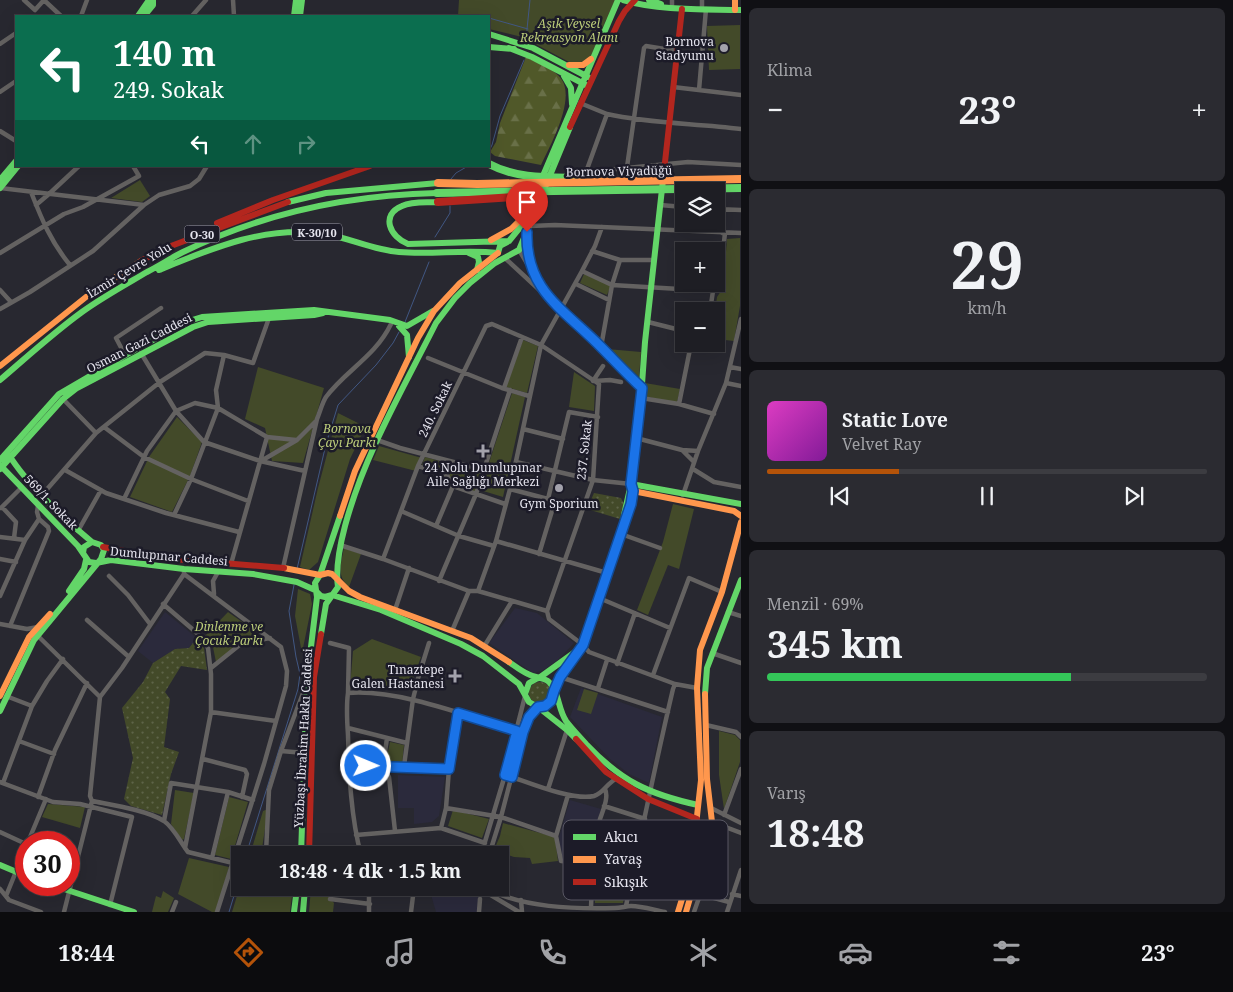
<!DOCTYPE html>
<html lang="tr">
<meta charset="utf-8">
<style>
:root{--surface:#1e1e24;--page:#2b2b31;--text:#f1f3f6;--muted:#a1a2a6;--line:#3c3c41;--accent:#b45309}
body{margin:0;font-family:"Noto Serif",serif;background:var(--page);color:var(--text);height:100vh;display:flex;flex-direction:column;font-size:19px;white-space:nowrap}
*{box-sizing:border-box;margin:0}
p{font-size:16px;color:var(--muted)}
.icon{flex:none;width:28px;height:28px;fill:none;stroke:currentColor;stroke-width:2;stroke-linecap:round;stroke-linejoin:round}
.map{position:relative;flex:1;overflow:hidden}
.sheet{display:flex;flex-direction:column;gap:8px;padding:8px;background:#101014;width:492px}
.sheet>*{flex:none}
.banner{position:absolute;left:15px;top:15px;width:475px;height:152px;border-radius:0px;box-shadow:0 5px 20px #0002,0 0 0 1px var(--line);background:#0b6e4f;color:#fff;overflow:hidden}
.tools{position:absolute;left:675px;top:182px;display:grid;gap:10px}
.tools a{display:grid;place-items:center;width:50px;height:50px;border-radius:0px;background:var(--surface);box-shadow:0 5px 20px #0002,0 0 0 1px var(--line);font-size:25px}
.speed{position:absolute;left:15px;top:831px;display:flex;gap:10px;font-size:25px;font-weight:700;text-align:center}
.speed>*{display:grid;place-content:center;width:65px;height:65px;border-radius:50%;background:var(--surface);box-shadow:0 5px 20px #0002,0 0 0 1px var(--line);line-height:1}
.speed .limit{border:8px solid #d22;background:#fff;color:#111}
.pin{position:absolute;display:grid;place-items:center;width:42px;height:42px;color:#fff;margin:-51px -21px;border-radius:50% 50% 50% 0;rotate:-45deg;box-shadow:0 0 5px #0007}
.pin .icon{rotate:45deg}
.me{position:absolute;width:55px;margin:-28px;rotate:91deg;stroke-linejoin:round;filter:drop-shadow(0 0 4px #0008)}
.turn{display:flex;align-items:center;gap:18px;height:105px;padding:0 15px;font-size:22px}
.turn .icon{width:65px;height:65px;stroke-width:2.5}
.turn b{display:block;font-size:35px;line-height:42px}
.lanes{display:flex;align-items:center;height:48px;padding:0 15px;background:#0003;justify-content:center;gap:25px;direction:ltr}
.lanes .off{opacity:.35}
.big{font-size:38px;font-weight:700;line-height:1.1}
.sheet .card{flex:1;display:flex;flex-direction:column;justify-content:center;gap:8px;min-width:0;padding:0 18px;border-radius:8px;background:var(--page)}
.sheet .dial{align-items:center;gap:0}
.dial b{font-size:65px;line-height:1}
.song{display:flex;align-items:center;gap:15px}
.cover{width:60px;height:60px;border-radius:8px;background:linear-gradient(135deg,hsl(310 70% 55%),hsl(290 70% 35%))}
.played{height:5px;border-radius:2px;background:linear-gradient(90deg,var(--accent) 30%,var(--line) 30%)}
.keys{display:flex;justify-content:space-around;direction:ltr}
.heat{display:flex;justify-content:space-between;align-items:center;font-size:28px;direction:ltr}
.charge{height:8px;border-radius:4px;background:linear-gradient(90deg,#34c759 69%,var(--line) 0)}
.trip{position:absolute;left:231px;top:846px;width:278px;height:50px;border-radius:0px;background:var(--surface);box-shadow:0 5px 20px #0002,0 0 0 1px var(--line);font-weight:700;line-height:50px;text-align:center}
.tabs{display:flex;height:80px;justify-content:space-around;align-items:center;background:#0c0c0e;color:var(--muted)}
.tabs .icon{width:35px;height:35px}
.tabs .on{color:var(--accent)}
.tabs b{font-size:22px;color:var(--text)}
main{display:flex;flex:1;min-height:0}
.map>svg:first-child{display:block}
.built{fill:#2b2a3c}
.grass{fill:url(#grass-dots)}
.forest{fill:url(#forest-firs)}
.green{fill:#434a29}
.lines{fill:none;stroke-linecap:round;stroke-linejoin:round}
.stream{stroke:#415783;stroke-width:1}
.street{stroke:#646261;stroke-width:4.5}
.fast{stroke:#63d668;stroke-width:6}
.slow{stroke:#ff974d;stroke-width:6}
.jam{stroke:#b3261e;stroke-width:6}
.fast-bridge{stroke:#63d668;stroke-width:8}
.slow-bridge{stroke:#ff974d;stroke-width:8}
.jam-bridge{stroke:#b3261e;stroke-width:8}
.route-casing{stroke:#114b97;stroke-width:12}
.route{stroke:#1a73e8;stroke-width:9}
.poi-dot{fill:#a3a2ac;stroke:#1c1b28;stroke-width:2}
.labels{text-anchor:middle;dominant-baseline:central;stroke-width:5;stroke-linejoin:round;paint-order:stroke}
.shield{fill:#1c1b28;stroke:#a9a8b3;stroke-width:1}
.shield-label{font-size:11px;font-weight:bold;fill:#e5e4ee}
.park-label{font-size:12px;font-style:italic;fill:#bdce7a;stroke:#1c1b28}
.poi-label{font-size:12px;fill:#e5e4ee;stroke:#1c1b28;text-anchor:end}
.street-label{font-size:12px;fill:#e5e4ee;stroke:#1c1b28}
.key{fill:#1c1b28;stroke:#585763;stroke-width:1}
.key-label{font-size:14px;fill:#e5e4ee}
</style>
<main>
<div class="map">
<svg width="741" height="912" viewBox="0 0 741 912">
<defs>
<pattern id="grass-dots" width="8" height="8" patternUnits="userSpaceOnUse" patternTransform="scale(1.25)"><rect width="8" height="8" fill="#434a29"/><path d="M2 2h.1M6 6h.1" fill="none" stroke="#5e6448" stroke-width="1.8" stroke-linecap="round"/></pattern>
<pattern id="forest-firs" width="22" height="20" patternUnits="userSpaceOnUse" patternTransform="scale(1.25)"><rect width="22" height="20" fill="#505829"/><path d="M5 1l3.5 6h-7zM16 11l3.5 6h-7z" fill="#697048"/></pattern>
</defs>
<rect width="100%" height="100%" fill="#282830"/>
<path class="built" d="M515 608 537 613 574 643 558 660 542 671 533 673 489 643Z
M165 612 197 638 189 648 175 649 153 663 138 651Z
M581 688 662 717 649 783 629 774 610 759 570 717Z
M398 775 445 777 439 816 432 822 414 824V808H398Z
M570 800 601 809 588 860 561 856 559 837Z
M429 888H469L479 892 477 912H436Z"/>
<path class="grass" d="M594 493 621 498 624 504 620 519 587 509Z
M197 638 204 648 207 670 181 666 165 692 170 699 164 747 179 752 171 774 162 815 131 806 124 799 133 758 122 708 143 682 153 663 175 649 189 648Z
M529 693a11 11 0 1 1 22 0a11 11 0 1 1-22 0Z"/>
<path class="forest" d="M526 57C537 63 555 69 562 80 575 101 550 146 541 165L495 156 490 152 496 142 500 123Z"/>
<path class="green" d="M459 0H616L610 16 606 20 592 55 583 63H571L522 37 489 29V16H458Z
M740 25V69L709 70 707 26Z
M140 180 150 196 142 202 111 198Z
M740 238V306L734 341 716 339 715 311 717 297 723 288 727 239Z
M584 274 611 285 607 295 580 283Z
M523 340 538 346 527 393 506 387Z
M607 349 641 352 639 377Z
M258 367 324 388 303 463 272 461 265 428 245 419Z
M574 372 595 386 594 411 569 407Z
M645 383 680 389 677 403 643 396Z
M512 393 525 397 503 497 480 490Z
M338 413 368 428 362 434 350 459 318 562 309 570 300 567 318 488Z
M177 417 202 442 190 476 172 512 130 497 149 457Z
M379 446 422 458 416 471 373 460Z
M425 457 483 473 476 494 453 486 447 475 421 467Z
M673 504 694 509 679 569 668 565 648 615 637 610 663 542Z
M344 548 361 554 349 587C336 576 341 563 344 548Z
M298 589 310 594 312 604 302 653 295 616Z
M228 612 255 631V639L242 641 216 662 213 647 204 637Z
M372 639 421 657 409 690 350 687 353 651Z
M584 689 598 693 591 714 577 710Z
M719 731 735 735 740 740V762L724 809 719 775Z
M390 742 404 745 402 765 385 766Z
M175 790 194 793 184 839 182 840 171 824Z
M229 797 248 802 231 859 215 855Z
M48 804 85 807 80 828 42 817Z
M268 809 261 855H250L263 811Z
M453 810 489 819 482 838 448 826Z
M503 823 555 837 558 861 532 864 530 858 514 857 494 850 500 836Z
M189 858 229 867 216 912H212L178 894Z
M595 867 629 868 623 903H595Z
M240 886V888H293L290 912H232Z
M311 888H326L328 896 334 903 333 912H309Z
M163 891 174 898 168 912H152L156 896 161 898Z"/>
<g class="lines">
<path class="stream" d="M439 16 445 15 473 16
M489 18 528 29
M526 39 530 0
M489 151 492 145 500 116 524 60
M451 179 456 173 468 166
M435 237 450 213V206
M405 322 429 262
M297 569 326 444 338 405 376 365 393 343 399 332
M246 855 298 689 300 674 296 657 289 611 294 585
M229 912 240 876"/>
<path class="street" d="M24 0 35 10 44 0
M44 0 61 16
M233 0 234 16
M672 8V0
M702 9V0
M81 16 87 0
M192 16 206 0
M0 44 16 33
M673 87 741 95
M699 90 706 9
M0 92 16 81
M580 103 607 114 586 172 688 162 741 165
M607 114C652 124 695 123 741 129
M0 131 16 141
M627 167 644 48 646 46 677 51
M0 188 144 205
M31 192C42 220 51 242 70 265
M36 205 49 194 79 166
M660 205 684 207
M716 209 741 210
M530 226 555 225 741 233
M527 233V248L531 267
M722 233 723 209
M519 250 543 290
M592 251 620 260 612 285 601 347
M0 253 64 214 83 207 139 176 133 166
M506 259 601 347 642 389
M620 260H654
M582 271 612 285 713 291
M576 284 609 300
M0 290 11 302
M0 309 30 292 93 251 144 205 159 195 190 186 199 179 207 166
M710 311 713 291 719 286 725 233
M648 322 684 331
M141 353 176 411 204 442 260 461 305 471
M125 355 116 338 161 308
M224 355 216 390 218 408 267 437 231 564
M428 358 502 388 529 396
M730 367 741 369
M593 381 603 366
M594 381 610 380 621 382
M726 383 741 386
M504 388 522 337
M641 398 679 404 714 414
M63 399 96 433
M679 404 691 344
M104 427 144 457 191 479 248 501
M523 429 563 439
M267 437 296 440
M636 438 682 450 694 462
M377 440 400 448 484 470
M682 450 698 451
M261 461 297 440 315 422
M516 462 593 480 631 484
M418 466 447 475 453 486 505 504
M693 469 714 482 741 487
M65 470 106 493 166 513 239 532
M510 489 548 499 569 412 598 417
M42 495 96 433 160 382 205 353 224 355 253 363 269 318
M683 495 698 451 726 383 741 319
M124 499 147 451 176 411 195 403 218 408 191 479 174 515
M552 500 583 509
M2 507 16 522 14 538
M1 508 21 488
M401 511 459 536 494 546
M436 526 453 486
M78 531 101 490
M621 534 660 548
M0 537 25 540
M496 541 607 573
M340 545 383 559 469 591
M539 554 555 501
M0 559 16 562
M383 559 418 466 486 326 492 324 541 345 599 384 593 480 547 611
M283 568 317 419C320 412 322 403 326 397 346 370 375 357 391 324
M184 569V574L281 647 287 671 286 686 264 764 217 912
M109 576 128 595 150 624
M439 581 476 494 510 390
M478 591 496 541 510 489 541 345 582 271 595 246 602 227
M214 594 213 581 218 572
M0 596 25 540 39 519 37 512 38 506
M599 598 670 628
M163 604 197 633 208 648 211 674V712L185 848
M395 610 409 568
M728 612 741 616
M87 620 129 657
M0 624 27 629 38 627
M10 626 49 531 48 527 39 519
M452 631 469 591H478L547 611 549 619 583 645 589 652 675 684
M37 635 100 697
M330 643 349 648 348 693
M485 645 512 601
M712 653 741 663
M617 664 635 613
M211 668 242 643 270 638
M653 675 689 578 722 592
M560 677 668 712
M598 688 607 660
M6 696 32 706
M100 697 122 668 184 574
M211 712 276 721
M706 725 736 732 741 737
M348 728 407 743
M387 738 383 766 389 777 395 831
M19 741 54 754
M281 751 305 753
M203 759 245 770 247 774 242 797
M349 765 404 766 449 769
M404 766 413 699 419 675 429 643
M509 776C530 783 573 801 594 796 604 793 607 783 616 779
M350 778 389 777
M0 782 53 802 80 804 132 817 110 905
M3 783 32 706 47 681 63 659
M548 789 567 730
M38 797 55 750 87 683
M92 801C112 805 147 810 164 821 174 828 181 843 188 852L233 863
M604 806 645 819
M446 808 501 817 556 836 568 795
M711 808 741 823
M724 815 741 769
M164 821 171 783 228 792 253 800
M712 822 741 833
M441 828 446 808 449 769 458 713
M0 832 26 844
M356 835 441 828 485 843
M556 836 561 861 634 866
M28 842 46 799
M301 854 266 853 269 790 281 751 305 688
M361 855C351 817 349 775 348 735 347 721 346 707 348 693 399 689 467 716 517 731
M481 855 505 775 525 696
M489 855 501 817 523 732 529 717 538 707
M212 858 228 792
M369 888V912
M479 888 519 912
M486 888C522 908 574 909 615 908 621 908 626 906 631 906 642 906 654 910 665 912
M0 889 9 900 41 912
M692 892 729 902
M732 894 741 896
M6 896 26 847
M330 899 370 904
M521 900 522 912
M626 906C641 834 656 761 673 689L675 684 697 688
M591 908C592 878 593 848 600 819 603 810 609 797 605 789
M64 912 92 801 90 796 100 697
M172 912 176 902
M411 912 414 888
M479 912 480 899
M694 912 724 827
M727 912 741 870"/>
<path class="fast" d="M623 0C661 11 702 9 741 10
M649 0 661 4
M138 16 149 0
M144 16 153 5V0
M294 16 296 0
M300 16 302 0
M489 34 533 48 588 77
M489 47 514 49
M509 48 532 57 586 85
M564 76 571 88 572 104
M0 180 16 161
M0 188 18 166
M288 202 326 193 438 183
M438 202C426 203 413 201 402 206 380 215 390 237 408 244L509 241
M469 253 478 257 479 262 477 270
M498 253 500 246 509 241 522 225 618 0
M159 270C212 248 266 225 325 234 350 238 373 250 399 252 432 255 465 249 498 253
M399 326 407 335 409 357
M0 380C27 357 53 333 82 312 103 297 125 285 147 272 159 266 171 258 183 252 263 213 349 195 437 193
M9 455C27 484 65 520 92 542
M0 460 59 394 143 345 189 321 202 317 314 310 390 320 407 326 433 311
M0 465 78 546 89 562 96 563 111 560 184 569 253 574 297 582 315 590 321 596 325 597 332 595 381 610 461 644 483 656 519 684 529 702 538 707 567 730 576 739
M0 469 63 399 77 388 193 327 208 322 314 315 323 313
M631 484 741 504
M623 529 624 515 631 484 641 398 645 342 663 180
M69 591 84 569 86 560
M321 634 326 604 338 587C335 567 340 545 345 526 364 455 403 389 436 323L455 298 470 283 495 263 519 250 570 127
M509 662C515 666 521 671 528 674 535 678 544 677 549 682 559 692 558 709 566 721 572 729 579 736 586 744 621 781 648 794 698 805
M539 678 575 652
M554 691 560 677 583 645 624 526
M525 694 529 683 538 678
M705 694 707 668 741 580
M0 711 34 640 101 559 104 550 101 545 92 542 84 547 83 553
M301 855 307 680 317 597 315 583 320 575 340 516
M0 865 26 876
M52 885 134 912
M294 912 297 888
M303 912 305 888"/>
<path class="slow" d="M735 0V10
M569 65H583L591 59
M491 240 511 229 527 213
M0 366 91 293 141 261
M633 491 734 511 741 516
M340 516 355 471 418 338 434 311 460 283 498 253
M627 516 631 504 632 489
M284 568 320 575 328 573 332 574 349 591 360 597 471 638 509 662
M0 696 29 637 50 614
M538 707 548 704 554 693
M678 912 691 870 701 780 697 688 700 650 722 592 741 522
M686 912 712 822 707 779 705 694"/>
<path class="jam" d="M570 127 619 21 625 11 635 0
M663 180 682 9
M217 223 273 200 370 166
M141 261 163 249 288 202
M103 547 161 558 284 568
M576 739 606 772 648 799 697 819
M309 855 314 677 321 634"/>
<path class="fast-bridge" d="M489 164C519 180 552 177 585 178
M437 193 741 188"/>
<path class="slow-bridge" d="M438 183 477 184 741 179"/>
<path class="jam-bridge" d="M438 202 528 196"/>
</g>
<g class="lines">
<defs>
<path id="route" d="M366 766 449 769 458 713 517 731 505 775 512 777 523 732 529 717 538 707 545 706 551 701 554 691 560 677 583 645 631 504 633 491 631 484 642 388C628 375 615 361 601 347 565 310 525 291 527 232"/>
</defs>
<use href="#route" class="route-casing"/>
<use href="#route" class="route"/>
</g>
<g class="poi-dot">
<circle cx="724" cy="48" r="5"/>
<path d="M480.5 443.5h5v5h5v5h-5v5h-5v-5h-5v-5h5z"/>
<circle cx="559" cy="488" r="5"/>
<path d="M452.5 668.5h5v5h5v5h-5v5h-5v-5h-5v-5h5z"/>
</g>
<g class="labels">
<g class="shield">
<rect x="292" y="223.5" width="50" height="17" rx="4"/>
<rect x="184.5" y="225.5" width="35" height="17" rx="4"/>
</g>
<g class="shield-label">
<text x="317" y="232">K-30/10</text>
<text x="202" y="234">O-30</text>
</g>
<g class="park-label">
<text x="569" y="23">Aşık Veysel<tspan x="569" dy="14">Rekreasyon Alanı</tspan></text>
<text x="347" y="428">Bornova<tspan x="347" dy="14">Çayı Parkı</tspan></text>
<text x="229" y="626">Dinlenme ve<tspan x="229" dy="14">Çocuk Parkı</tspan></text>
</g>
<g class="poi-label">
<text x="714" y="41">Bornova<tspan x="714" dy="14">Stadyumu</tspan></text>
<text x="483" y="467" text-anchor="middle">24 Nolu Dumlupınar<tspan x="483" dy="14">Aile Sağlığı Merkezi</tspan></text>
<text x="559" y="503" text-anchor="middle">Gym Sporium</text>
<text x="444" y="669">Tınaztepe<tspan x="444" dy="14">Galen Hastanesi</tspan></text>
</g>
<g class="street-label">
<text transform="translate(619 171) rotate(-1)">Bornova Viyadüğü</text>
<text transform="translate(129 270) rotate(-31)">İzmir Çevre Yolu</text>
<text transform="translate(139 343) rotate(-27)">Osman Gazi Caddesi</text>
<text transform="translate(435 409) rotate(-64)">240. Sokak</text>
<text transform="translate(584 450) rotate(-84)">237. Sokak</text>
<text transform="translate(51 502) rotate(46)">569/1. Sokak</text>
<text transform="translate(169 556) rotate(5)">Dumlupınar Caddesi</text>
<text transform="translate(303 738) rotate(-87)">Yüzbaşı İbrahim Hakkı Caddesi</text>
</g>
</g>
<rect x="563" y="820" width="165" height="80" rx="8" class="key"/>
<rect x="573" y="834" width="23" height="6" fill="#63d668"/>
<rect x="573" y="856" width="23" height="7" fill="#ff974d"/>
<rect x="573" y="879" width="23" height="6" fill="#b3261e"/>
<g class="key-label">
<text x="604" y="842">Akıcı</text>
<text x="604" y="864">Yavaş</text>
<text x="604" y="887">Sıkışık</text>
</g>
</svg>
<div class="tools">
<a><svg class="icon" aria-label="layers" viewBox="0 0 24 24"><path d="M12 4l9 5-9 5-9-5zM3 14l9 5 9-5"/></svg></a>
<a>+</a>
<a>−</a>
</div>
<div class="speed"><div class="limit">30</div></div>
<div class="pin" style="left:527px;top:232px;background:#d93025"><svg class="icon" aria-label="arrive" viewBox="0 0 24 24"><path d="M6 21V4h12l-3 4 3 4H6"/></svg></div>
<svg class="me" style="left:366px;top:766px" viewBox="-20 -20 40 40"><circle r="17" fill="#1a73e8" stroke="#fff" stroke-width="3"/><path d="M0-11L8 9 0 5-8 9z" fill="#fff"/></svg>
<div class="trip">18:48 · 4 dk · 1.5 km</div>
<div class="banner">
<div class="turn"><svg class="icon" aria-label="left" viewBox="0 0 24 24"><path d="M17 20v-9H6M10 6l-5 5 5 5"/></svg><div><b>140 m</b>249. Sokak</div></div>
<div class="lanes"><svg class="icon" aria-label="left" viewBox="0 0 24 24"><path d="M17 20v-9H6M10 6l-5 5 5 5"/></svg><svg class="icon off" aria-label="ahead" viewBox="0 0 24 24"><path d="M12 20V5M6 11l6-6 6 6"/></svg><svg class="icon off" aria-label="right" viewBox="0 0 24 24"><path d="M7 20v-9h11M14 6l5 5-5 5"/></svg></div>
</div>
</div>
<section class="sheet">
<div class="card"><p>Klima</p>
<div class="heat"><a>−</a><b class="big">23°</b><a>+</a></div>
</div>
<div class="card dial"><b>29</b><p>km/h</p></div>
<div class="card">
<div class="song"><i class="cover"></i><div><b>Static Love</b><p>Velvet Ray</p></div></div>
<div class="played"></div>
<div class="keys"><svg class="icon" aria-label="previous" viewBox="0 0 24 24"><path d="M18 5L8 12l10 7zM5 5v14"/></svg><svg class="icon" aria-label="pause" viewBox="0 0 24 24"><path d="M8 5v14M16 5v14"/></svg><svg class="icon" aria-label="next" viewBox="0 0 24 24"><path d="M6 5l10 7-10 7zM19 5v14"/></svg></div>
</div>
<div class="card"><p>Menzil · 69%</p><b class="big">345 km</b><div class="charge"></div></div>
<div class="card"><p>Varış</p><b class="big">18:48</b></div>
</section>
</main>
<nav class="tabs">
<b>18:44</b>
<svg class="icon on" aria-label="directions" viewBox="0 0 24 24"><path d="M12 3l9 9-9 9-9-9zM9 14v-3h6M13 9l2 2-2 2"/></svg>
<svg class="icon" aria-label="music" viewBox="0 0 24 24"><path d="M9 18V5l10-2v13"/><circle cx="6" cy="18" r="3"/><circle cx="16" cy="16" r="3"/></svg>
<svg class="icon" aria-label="phone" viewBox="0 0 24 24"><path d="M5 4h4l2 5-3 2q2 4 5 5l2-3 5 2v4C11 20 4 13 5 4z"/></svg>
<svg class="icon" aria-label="climate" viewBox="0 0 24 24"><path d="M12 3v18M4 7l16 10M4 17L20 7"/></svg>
<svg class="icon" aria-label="car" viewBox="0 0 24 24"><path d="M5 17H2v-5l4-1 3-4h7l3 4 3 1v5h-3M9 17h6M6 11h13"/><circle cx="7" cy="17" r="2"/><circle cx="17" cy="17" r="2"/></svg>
<svg class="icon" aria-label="filters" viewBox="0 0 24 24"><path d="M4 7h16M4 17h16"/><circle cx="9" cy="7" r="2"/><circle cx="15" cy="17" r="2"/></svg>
<b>23°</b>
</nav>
